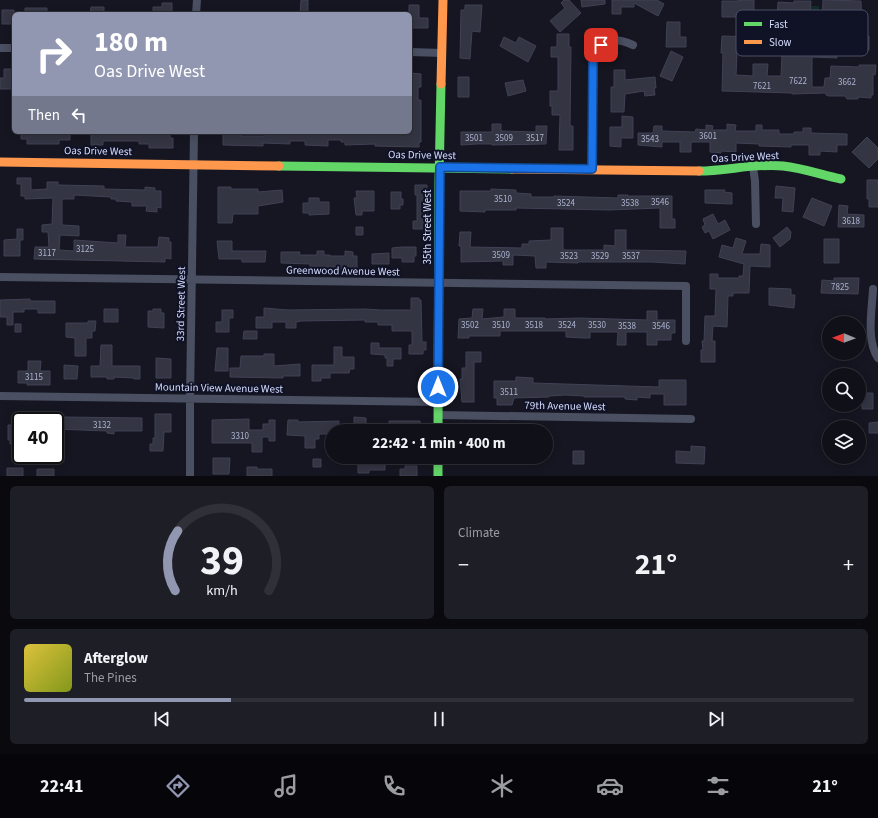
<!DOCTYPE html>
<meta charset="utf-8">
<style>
:root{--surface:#101019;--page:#1e1e26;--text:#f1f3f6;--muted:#9c9da2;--line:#303038;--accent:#9297b1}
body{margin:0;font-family:"Source Sans 3",sans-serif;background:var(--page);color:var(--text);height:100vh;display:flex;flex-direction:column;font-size:15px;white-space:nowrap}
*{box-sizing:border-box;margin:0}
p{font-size:13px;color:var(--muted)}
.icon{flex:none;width:22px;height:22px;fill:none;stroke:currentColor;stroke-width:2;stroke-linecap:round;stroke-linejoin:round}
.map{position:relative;height:476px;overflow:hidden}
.panel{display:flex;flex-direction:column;gap:10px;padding:10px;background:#09090e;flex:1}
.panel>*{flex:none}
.hud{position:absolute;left:12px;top:12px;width:400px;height:122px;border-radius:6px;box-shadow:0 2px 10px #0003,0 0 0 1px var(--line);background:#9297b1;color:#fff;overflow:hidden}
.needle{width:26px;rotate:271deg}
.controls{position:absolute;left:822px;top:316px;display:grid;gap:8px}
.controls a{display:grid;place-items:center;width:44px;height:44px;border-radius:50%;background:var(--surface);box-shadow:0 2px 10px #0003,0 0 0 1px var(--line);font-size:20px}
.speed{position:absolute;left:12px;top:412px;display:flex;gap:8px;font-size:20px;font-weight:700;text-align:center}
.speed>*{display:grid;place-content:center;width:52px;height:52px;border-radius:50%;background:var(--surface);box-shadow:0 2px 10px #0003,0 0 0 1px var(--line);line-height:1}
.speed .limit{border:2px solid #111;border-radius:6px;background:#fff;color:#111}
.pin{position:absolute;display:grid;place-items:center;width:34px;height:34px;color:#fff;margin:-17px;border-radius:8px;box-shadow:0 2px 6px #0006}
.me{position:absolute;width:44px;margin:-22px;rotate:0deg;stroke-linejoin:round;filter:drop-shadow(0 0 3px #0008)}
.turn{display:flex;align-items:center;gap:14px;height:84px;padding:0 16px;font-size:18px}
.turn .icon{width:52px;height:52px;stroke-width:2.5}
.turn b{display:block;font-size:28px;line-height:34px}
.then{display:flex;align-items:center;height:38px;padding:0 16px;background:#0003;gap:8px;font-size:15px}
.big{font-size:30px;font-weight:700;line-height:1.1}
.panel .widget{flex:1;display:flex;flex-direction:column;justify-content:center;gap:6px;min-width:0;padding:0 14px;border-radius:6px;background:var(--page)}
.panel .dial{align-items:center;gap:0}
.dial svg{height:104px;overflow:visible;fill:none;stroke:var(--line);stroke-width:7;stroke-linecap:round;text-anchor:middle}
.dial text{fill:var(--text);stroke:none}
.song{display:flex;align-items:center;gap:12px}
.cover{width:48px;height:48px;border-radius:6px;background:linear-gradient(135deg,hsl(50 70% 55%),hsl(70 70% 35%))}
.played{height:4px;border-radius:2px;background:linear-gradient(90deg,var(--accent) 25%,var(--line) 25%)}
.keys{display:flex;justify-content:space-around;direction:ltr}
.heat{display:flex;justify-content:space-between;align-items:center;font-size:22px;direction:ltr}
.panel .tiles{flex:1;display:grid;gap:10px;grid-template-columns:1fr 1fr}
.widget:last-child{grid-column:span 2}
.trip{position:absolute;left:325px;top:424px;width:228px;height:40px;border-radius:20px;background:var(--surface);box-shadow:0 2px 10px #0003,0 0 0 1px var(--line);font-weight:700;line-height:40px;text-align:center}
.dock{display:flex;height:64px;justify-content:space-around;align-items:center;background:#06060a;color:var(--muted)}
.dock .icon{width:28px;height:28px}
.dock .selected{color:var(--accent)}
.dock b{font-size:18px;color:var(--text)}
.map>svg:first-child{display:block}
.green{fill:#132c26}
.building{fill:#333543;stroke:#404154}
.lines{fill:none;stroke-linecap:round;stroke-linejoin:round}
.street{stroke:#4a4f61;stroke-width:8}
.fast{stroke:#63d668;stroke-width:9}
.slow{stroke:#ff974d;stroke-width:9}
.route-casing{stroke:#114b97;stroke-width:10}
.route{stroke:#1a73e8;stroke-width:7}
.labels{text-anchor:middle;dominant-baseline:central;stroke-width:4;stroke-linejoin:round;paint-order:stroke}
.number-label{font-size:9px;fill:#acb2cf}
.street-label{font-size:11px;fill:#d5dcfe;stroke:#101226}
.key{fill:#101226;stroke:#4b4f67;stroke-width:1}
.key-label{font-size:11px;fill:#d5dcfe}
</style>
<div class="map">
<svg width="878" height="476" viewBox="0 0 878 476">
<rect width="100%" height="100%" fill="#151621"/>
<path class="green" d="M810 6H819V25L810 24Z"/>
<path class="building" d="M301 0H308V14H300Z
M564 0H569L581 13 560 32 550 21 565 8 561 3Z
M581 0H605V4L582 7Z
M612 0H657L664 4 658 16 634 3V7H621V14H612Z
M738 0H754V16L738 15V17H722V1H738Z
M823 0 861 1 862 32 821 33Z
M794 1H811L810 17 777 18 778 2 794 3Z
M162 3H172V14H153V7H162Z
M409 5H419V18H428V28H411V15L409 14Z
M465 5H482L480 32 472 31 470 59 460 58 461 10H465Z
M91 7H104V14H90Z
M25 8H47V14H25Z
M2 10H14V24H2Z
M667 22H680V37H686V47H666Z
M557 34H569V47H571L570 126H573V150H559L560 115H552V106H550V91H558V57H551V47H557Z
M722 36 757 37 756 54 737 53 736 75 753 76V64H768L767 76H781L782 54H774V37L817 38V48L837 49V58L812 57V87H824L825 78H830L831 66 859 67V65H876L875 75 873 74V95H871V98L858 97V99H847L845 96H829L826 95V93L792 94V93L722 91 723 53H721Z
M856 36H869V50H862V43H856Z
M504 37 516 43 519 37 536 46 528 62 500 46Z
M671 51 683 57 672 81 660 76Z
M4 69H14V89H0V78H4Z
M614 70H625V80L655 77 656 88H654L655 95 645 96 644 91 625 94 624 112H611V87H614Z
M410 73 421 74V87H418V100H421V142H419V147L375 146V144L345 145V142H341V140H328V146L305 145V141H290V144L263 143V146L223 145V134H241V136H265V132H394V133L409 134Z
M458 77H469V97H458Z
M523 80 526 91 508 96 505 83Z
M622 116 633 117V138H621V147L610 146V127H622Z
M492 124H501V131L536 132V126H547L546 144 492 145V144H477L461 145V132H492Z
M727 124 736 125 735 131H756V125H762V130H779V134H794V132H803V128H811V133L847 134V145H837V152L820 151V155H809V145H791V147L759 146V144L736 143V152L721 151V153L710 152V142H691V152H680V142H662V147L638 145V133H653L654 126H662V131L695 132 696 129 706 130V125L713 126 712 130H727Z
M21 132H70V140H59V144H27V139H21Z
M91 132 170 133V138H173V148H149V144H139V141H103V145H91Z
M867 137 878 148V159L869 168 852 152Z
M17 178H31V190L47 189V182H58V185L104 186V189L145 190V187L155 188V191H161V208L157 207V212L146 211 147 206H132V202L116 201V199H111V197L74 195V199H62V225L79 226V236L60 235 59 250 74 251V240L118 243V235H126L125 247H158L159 237 169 238V242H171V259L165 258V262L34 259 35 247H49L48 232H42V225L52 224 53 198 25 199V196H21V184H17Z
M867 180H878V207H869V199H867Z
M415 185H427V225H425L424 229H413V221H417V195H415Z
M776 186 795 188 793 212 782 211 783 198H775Z
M218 187H231V189H258V192L282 190 283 202 258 206V214H233L232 223H218Z
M491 189 516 190V193L531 194V197H554V196L618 198V195H628V196H672V219H675V228H660V208L609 210 516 208V210H485V212L460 211V191H491Z
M705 190H725L724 192 732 193V204L705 203Z
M356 191H374V211H362V215H356L354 198H357Z
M391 192H401V199H403V205H400V209H391Z
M309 198H319V202H329V214L309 215V213H303V203H309Z
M812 198 832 206 824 226 803 217Z
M839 205 848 206 847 214 864 215V227H838Z
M713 214 718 224 725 220 730 230 713 239 709 231 705 233 702 227 705 225 703 219Z
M356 227H363V235H356Z
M787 227 791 232 790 239 780 247 773 238Z
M551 228H563V249L565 250H604V245L615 246V230H626V250L686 251 685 264 652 262H578V263L546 262V268H536L535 256 513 255V265H503V261L461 262V246H459L460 232H471L470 247 522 248V244H529V241L551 240Z
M17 229H23V240H20V256H4V240L17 239Z
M736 238 746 241 742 254H760L761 244 770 245V267L750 266 749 293H733V296H728L727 327 713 326 712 341H715V362H701V350H703L702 341H704L705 316H715L716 289H710V274H718V278H739V276H743L744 264 719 257 722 245 733 248Z
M824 239H839V263H824Z
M217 241H232V251H266L265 262H242V259H219Z
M402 247H416V256H414V262H402V258H392V248Z
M317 251H324V255H330V256H345V251L353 252V256H357V269H339V267H325V269H317V267H310V264L281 263V252H300L299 255H317Z
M389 253V264H372V254Z
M834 278H859L858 294 821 293 822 280 834 281Z
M769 288 791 289V295H795L794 308 769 305Z
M411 298H419V300H421L422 342H426V350H423V354H409V345H412V331H392V325H378V322H365V320L301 321 296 322V328H286V322H272V328H256V317H264V308L288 310 365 309 380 310H411Z
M30 299V301H55V313H38V309H24V312H13V325H7V317H0V300Z
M104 309H118V322H104Z
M153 309H161V313H164V328L148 327V311H153Z
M473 309H483L482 319 504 317V309H515V318H545V319L578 318 647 320V311H657V320H675V333H671V340H657V345H647V332H626V345H617L618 332H590V338H583L566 337V331H500V336H469V338H458L459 319 472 318Z
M222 310H233V318H229V332H216V322H222Z
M88 321H96L95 331H92V338H86V356H75V338L66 337V323H88Z
M15 324H21V332H15Z
M244 331H257V339H243Z
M371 343H379V348H401V359H393V366H387V358H385V355L371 354Z
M101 345H112V366H140V379H134V378L114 377V379H107V377H91V366H100Z
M334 347H342V357H354V369H350L349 373H330V378H321V381H312V365H334Z
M217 348H228V371H215Z
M466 352H481V362H474V402H462L460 379H462V368H466Z
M264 354H274V366L300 364V376H283V378L230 377V368H240L241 356H264Z
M156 358 171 359V378H156Z
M28 361H41L40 371H50V385H27V383H18V371H28Z
M64 365 78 366 77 379H64Z
M516 377 533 378V383L659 387V380H686V405H664V394H650V398L637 397V400L625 399V397H584V396L565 395 549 396V397L514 398 512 405H497V398H494V381H516Z
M862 393H873V409H862Z
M155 414H171V432H164L163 451H150V444H153V438H155Z
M64 417 142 418V431H114V434L107 433V431L55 429V420H64Z
M354 417 366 418V431H354Z
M249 419V430H263V424H269V420H275V441H269V437H262V452H252V443H212V420Z
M288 420H298V422L339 421V431H332V434H319V439H315V448H305V436L287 435Z
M389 421H420V431H389Z
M878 422V433H869V423Z
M8 425H21V440H19V444H10V440H8Z
M691 446 705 447 704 464 676 463V451L691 452Z
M573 451H584V464H573Z
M213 458H230L229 474H213Z
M313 459H321V467H313Z
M372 459H385V470H369V473H358V463H372Z
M405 466H417V476H400V469H405Z
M247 467H257V469H272V476H247Z
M7 468H23V476H7Z
M37 469H54V476H37Z"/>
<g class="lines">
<path class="street" d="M196 14 197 0
M0 48H14
M410 52 442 53
M753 167 755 181 756 224
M592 169 593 63C596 39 613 36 633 45
M0 277C229 279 457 284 686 286V341
M873 289C872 310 866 340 878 358
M0 396 438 402
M438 415 691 419
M190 476V399L194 132"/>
<path class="fast" d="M279 166 512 169
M699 171C727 171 755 163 783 166 803 168 822 175 841 179
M438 431 439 181 441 84
M438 457V476"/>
<path class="slow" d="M441 84 443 0
M0 162 279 166
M512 169 699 171"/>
</g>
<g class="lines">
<defs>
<path id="route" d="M438 387 440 167 592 169 593 63 596 51 601 45"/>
</defs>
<use href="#route" class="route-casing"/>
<use href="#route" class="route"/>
</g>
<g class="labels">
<g class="number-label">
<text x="798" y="81">7622</text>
<text x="847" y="82">3662</text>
<text x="762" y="86">7621</text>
<text x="708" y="136">3601</text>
<text x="474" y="138">3501</text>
<text x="504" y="138">3509</text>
<text x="535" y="138">3517</text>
<text x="650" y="139">3543</text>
<text x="503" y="199">3510</text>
<text x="660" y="202">3546</text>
<text x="566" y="203">3524</text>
<text x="630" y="203">3538</text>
<text x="851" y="221">3618</text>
<text x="85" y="249">3125</text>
<text x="47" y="253">3117</text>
<text x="501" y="255">3509</text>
<text x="569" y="256">3523</text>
<text x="600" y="256">3529</text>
<text x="631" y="256">3537</text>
<text x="840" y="287">7825</text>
<text x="470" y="325">3502</text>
<text x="501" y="325">3510</text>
<text x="534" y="325">3518</text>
<text x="567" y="325">3524</text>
<text x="597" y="325">3530</text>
<text x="627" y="326">3538</text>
<text x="661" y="326">3546</text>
<text x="34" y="377">3115</text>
<text x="509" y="392">3511</text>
<text x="102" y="425">3132</text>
<text x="240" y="436">3310</text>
</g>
<g class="street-label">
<text transform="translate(98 151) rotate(1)">Oas Drive West</text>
<text transform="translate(422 155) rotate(1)">Oas Drive West</text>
<text transform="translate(745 157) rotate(-3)">Oas Drive West</text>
<text transform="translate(427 227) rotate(-90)">35th Street West</text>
<text transform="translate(343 271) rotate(1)">Greenwood Avenue West</text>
<text transform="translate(181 304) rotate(-89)">33rd Street West</text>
<text transform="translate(219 388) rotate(1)">Mountain View Avenue West</text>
<text transform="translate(565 406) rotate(1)">79th Avenue West</text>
</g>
</g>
<rect x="736" y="10" width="132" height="46" rx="6" class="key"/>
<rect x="744" y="22" width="18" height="4" fill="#63d668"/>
<rect x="744" y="40" width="18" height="4" fill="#ff974d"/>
<g class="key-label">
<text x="769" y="28">Fast</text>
<text x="769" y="46">Slow</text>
</g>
</svg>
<div class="controls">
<a><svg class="needle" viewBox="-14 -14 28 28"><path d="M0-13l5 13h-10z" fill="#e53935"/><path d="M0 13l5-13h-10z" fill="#9c9da2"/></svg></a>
<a><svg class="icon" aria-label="search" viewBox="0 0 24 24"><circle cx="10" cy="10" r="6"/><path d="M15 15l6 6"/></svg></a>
<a><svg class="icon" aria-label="layers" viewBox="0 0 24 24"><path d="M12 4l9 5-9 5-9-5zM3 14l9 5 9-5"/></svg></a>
</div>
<div class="speed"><div class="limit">40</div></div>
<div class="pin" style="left:601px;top:45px;background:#d93025"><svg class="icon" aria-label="arrive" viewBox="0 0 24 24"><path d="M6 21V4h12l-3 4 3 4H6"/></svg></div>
<svg class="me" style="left:438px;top:387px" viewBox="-20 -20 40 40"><circle r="17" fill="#1a73e8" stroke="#fff" stroke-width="3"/><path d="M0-11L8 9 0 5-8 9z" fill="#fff"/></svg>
<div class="trip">22:42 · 1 min · 400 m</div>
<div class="hud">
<div class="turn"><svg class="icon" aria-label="right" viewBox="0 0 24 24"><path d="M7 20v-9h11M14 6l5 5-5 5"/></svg><div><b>180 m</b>Oas Drive West</div></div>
<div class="then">Then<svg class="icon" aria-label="left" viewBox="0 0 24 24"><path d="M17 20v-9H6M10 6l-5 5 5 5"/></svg></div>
</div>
</div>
<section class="panel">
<div class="tiles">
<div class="widget dial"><svg viewBox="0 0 100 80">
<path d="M14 69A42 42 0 1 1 86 69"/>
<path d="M14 69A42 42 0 0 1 16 23" stroke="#9297b1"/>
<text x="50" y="56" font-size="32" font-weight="700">39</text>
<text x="50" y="72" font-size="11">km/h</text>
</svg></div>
<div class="widget"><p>Climate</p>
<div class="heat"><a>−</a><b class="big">21°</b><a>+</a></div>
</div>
<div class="widget">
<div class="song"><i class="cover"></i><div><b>Afterglow</b><p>The Pines</p></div></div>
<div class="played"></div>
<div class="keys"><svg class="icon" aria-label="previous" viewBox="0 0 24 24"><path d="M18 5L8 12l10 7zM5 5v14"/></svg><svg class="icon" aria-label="pause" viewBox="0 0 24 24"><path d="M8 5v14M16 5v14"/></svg><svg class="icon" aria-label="next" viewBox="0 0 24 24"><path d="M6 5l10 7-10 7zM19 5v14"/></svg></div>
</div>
</div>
</section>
<nav class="dock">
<b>22:41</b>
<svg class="icon selected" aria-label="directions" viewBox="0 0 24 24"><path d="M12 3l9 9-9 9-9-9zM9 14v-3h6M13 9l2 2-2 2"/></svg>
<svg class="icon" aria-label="music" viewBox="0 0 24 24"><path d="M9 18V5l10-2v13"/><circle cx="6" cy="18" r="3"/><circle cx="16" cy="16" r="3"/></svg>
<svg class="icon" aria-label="phone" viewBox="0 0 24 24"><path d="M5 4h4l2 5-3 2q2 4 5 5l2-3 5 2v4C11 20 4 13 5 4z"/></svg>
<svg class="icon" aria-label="climate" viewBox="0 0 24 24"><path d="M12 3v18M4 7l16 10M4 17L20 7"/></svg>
<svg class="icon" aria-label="car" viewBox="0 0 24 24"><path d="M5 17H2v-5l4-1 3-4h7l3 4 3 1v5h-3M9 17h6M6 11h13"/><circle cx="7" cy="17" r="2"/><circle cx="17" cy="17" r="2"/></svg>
<svg class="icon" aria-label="filters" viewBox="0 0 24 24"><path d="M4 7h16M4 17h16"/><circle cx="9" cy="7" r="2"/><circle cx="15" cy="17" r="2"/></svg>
<b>21°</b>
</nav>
